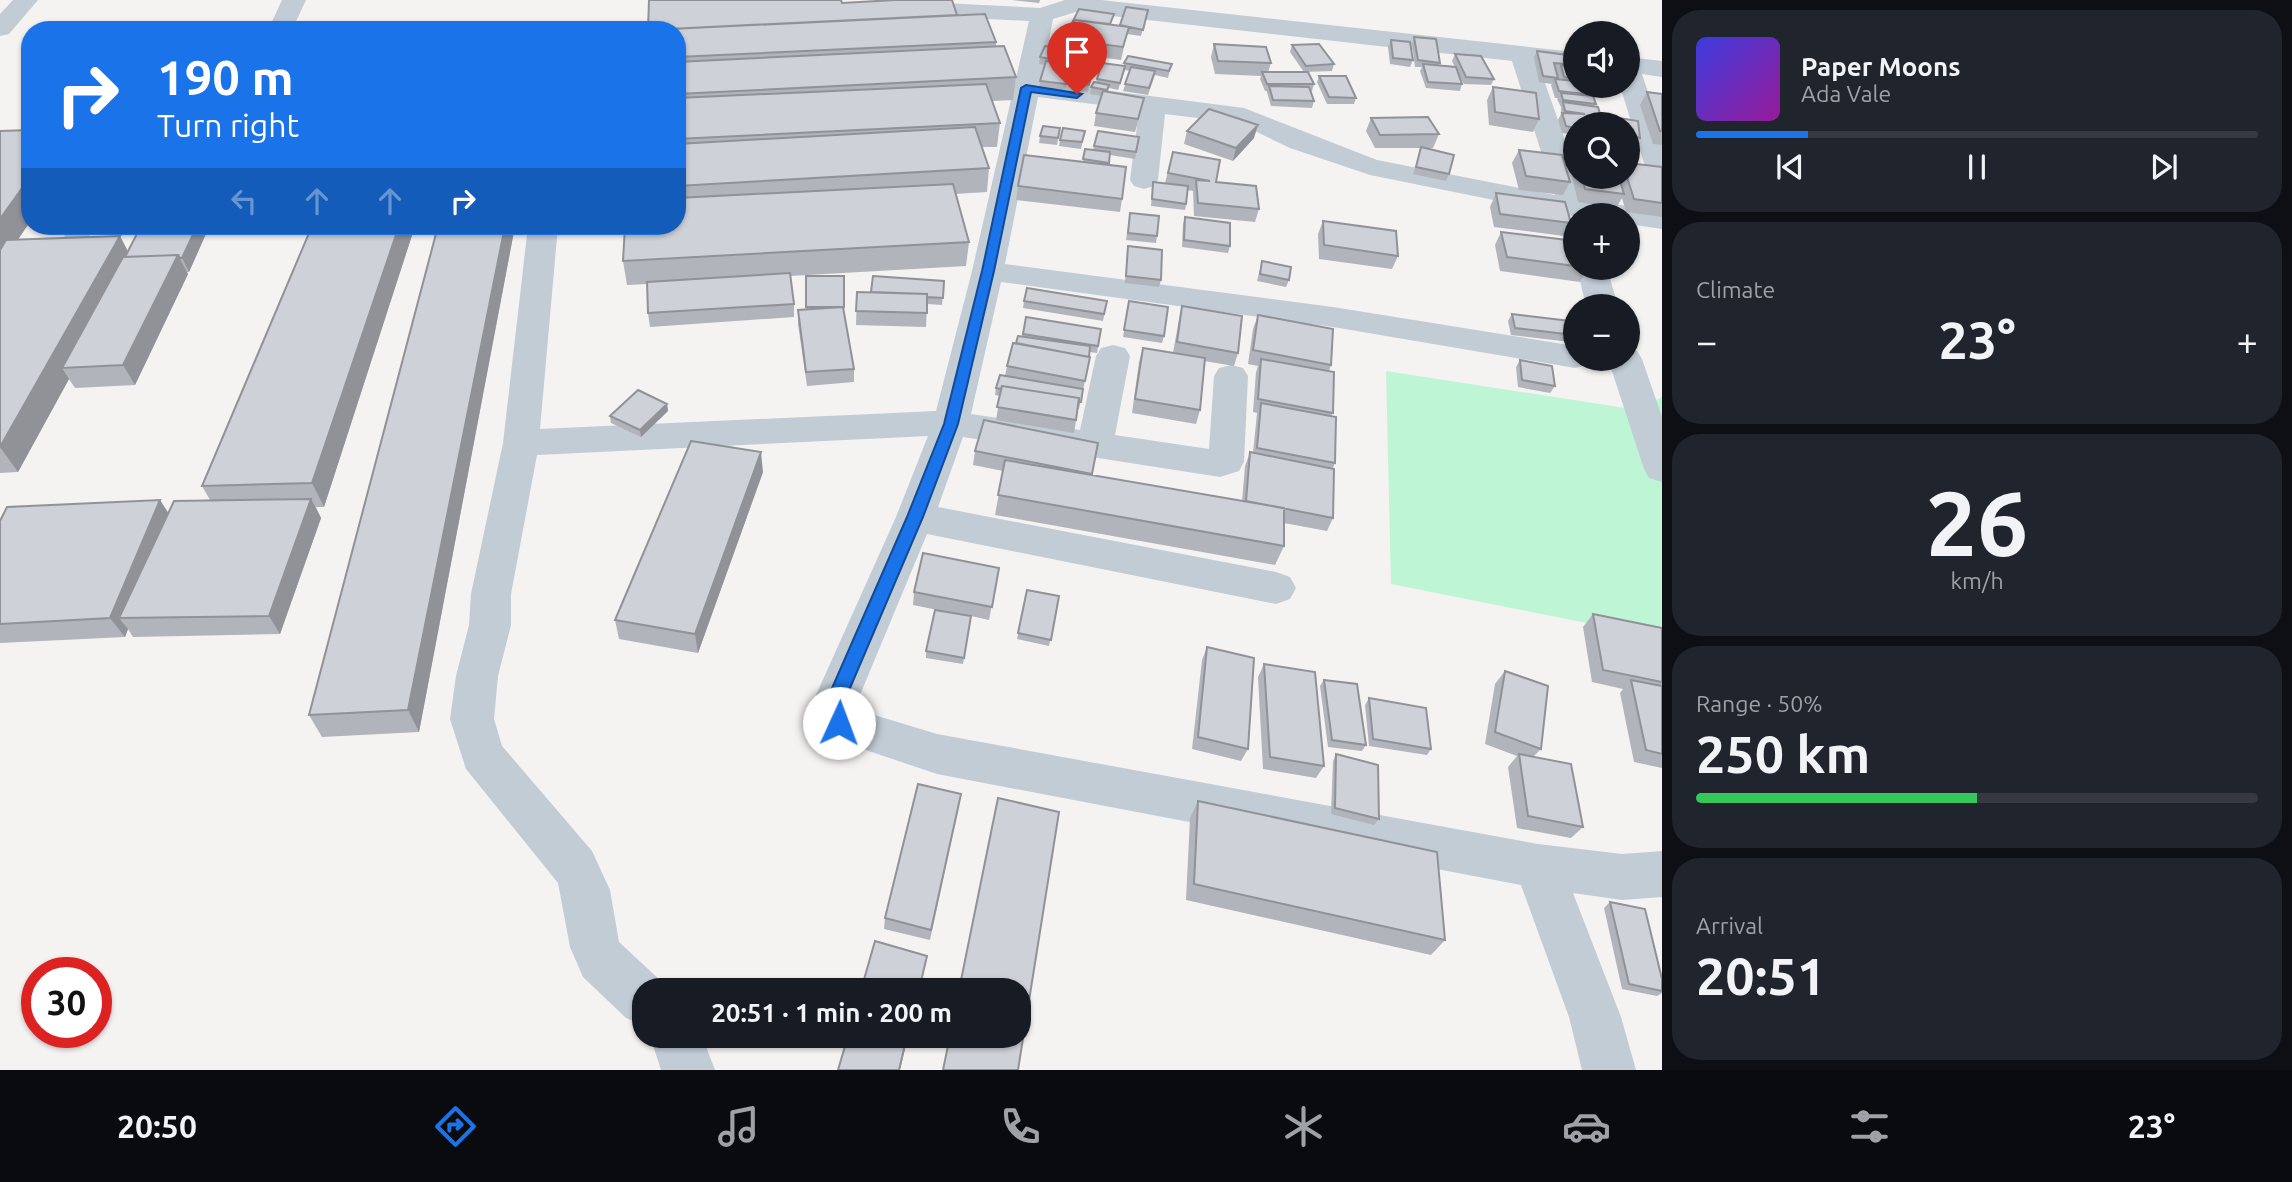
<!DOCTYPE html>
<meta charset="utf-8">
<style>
:root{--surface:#171b24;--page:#20242c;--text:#f1f3f6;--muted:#9ea1a6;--line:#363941;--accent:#1a73e8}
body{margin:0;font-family:Ubuntu,sans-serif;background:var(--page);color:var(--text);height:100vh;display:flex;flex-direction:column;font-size:26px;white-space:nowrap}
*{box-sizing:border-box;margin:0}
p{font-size:23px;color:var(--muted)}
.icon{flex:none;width:38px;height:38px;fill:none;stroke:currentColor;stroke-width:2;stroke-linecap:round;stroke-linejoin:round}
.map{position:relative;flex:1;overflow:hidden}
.panel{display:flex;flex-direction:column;gap:10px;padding:10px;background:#0d0f14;width:630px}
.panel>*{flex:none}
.banner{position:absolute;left:21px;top:21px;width:665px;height:214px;border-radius:28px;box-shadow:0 2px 5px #0004;background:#1a73e8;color:#fff;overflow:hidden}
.buttons{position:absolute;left:1563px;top:21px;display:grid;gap:14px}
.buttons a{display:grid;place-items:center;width:77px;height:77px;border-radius:50%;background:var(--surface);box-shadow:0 2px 5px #0004;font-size:35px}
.speed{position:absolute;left:21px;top:957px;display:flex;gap:14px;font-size:35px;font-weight:700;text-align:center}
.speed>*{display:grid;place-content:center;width:91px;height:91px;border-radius:50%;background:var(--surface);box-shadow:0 2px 5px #0004;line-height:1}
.speed .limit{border:10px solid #d22;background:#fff;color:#111}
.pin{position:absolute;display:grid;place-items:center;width:60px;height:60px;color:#fff;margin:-72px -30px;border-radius:50% 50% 50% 0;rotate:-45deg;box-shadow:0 0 7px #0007}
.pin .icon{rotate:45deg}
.me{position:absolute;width:77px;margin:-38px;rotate:2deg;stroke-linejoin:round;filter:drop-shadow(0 0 5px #0008)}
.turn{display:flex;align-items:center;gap:24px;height:147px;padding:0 21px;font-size:32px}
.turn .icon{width:91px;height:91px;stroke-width:2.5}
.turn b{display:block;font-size:49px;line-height:60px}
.lanes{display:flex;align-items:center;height:66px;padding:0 21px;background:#0003;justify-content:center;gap:35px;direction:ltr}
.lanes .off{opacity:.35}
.big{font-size:52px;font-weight:700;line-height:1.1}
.panel .card{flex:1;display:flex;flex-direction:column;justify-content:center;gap:10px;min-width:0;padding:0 24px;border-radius:28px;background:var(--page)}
.panel .dial{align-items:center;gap:0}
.dial b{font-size:91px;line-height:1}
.song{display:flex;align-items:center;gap:21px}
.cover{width:84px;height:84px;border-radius:10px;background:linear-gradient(135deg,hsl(240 70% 55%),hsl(300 70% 35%))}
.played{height:7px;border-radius:4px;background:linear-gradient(90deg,var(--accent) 20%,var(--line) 20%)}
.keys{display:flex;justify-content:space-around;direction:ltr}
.heat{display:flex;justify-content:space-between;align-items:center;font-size:38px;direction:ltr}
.charge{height:10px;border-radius:5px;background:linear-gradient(90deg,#34c759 50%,var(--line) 0)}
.trip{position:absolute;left:632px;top:978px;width:399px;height:70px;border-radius:28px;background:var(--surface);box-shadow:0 2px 5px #0004;font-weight:700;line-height:70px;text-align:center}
.dock{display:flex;height:112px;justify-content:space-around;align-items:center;background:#090b0e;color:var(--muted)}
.dock .icon{width:49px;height:49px}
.dock .current{color:var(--accent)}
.dock b{font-size:32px;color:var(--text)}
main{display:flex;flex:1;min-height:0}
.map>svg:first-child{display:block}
.green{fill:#bef5d5}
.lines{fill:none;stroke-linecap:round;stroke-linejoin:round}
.minor{fill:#c2ccd5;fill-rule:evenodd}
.wall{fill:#b1b4ba}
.shaded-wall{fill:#909297}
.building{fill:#ced1d8;stroke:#909297;stroke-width:2}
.route{fill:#1a73e8;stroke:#114b97;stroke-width:2}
</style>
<main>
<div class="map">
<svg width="1662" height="1070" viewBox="0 0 1662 1070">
<rect width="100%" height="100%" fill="#f5f2f2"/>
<path class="green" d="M1386 371 1638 410 1662 397V638L1391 584Z"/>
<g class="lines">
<path class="minor" d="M13 0H38L9 34 0 36V14Z
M282 0H306L292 30H268Z
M1065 0H1101L1575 52V68L1538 63 1586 200 1662 211V229L1628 224V215L1573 216 1370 175 1290 148 1238 123 1165 114 1158 180 1154 186 1144 189 1134 186 1130 180 1139 110 1038 97 1005 264 1333 307 1575 346V359H1591L1587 365 1575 368 1333 327 1001 282 971 414 1080 430 1096 356 1101 348 1113 345 1125 348 1130 356 1115 435 1209 449 1214 376 1219 368 1231 365 1243 368 1248 376 1244 462 1239 471 1220 477 963 437 938 507 1276 572 1290 577 1296 588 1290 599 1276 604 927 534 860 695 858 710 937 734 1538 844 1622 854 1662 851V897L1622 900 1573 893 1621 1017 1636 1070H1582L1569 1017 1521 885 937 774 824 736 814 710 816 695 896 517 928 436 537 455 511 594V625L498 676 494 719 502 746 592 851 610 890 619 942 662 982 666 990H644V1026L626 1018 583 977 570 947 558 883 466 769 450 719 456 676 469 625 471 594 503 443 528 226H558L540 429 936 411 972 271 1029 21 905 15 897 13 893 8 897 3 905 1 1040 8ZM1076 12 1512 61 1555 195 1377 160 1244 108 1041 82 1053 19Z
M1628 57 1662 61V77L1642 74 1662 134V185L1652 182 1648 176 1620 86H1628Z
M65 226H95L88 238 77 241 66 238 62 232Z
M1577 268H1607L1618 306H1586Z
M1628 349 1637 351 1642 359 1662 417V482L1649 478 1644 469 1608 359H1628Z
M650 1036H702L715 1070H661Z"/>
</g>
<path class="wall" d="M1012 0H1040L1039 3Z
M842 3 957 15 996 42V47L1016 77 1013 100 992 101 1000 123 997 147H982L989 168 987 192 955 194 969 242 966 266 790 276 794 304V317L650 327 648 313 647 284 627 285 623 261 677 226V30Z
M1148 10 1141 36 1127 34 1121 60 1076 54 1065 91 1039 87 1045 65 1039 64 1040 57 1066 50 1072 23 1114 14 1111 24 1120 25Z
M1414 37 1440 63 1439 65 1455 67 1452 61 1455 54 1494 79 1491 85 1464 84 1459 76 1462 84 1460 91 1426 88 1420 71 1422 67H1415L1412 43Z
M1391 40 1413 60 1410 67 1390 64 1388 47Z
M1214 44 1271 63 1268 72 1314 84 1312 91H1310L1314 101 1312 108 1271 106 1267 92V91H1265L1260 79 1261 76 1215 74 1211 57Z
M1292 45 1334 64 1332 71 1304 72 1290 52Z
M1537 51 1575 56V86L1593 95V96L1596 104 1575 124V135L1562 133 1558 120 1561 114V107L1557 99 1558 98H1555L1551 85 1552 84 1539 82 1534 57Z
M1095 60 1088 92 1073 90 1074 83Z
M1124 63 1170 70 1168 78 1155 75 1148 95 1123 91 1130 71 1125 70 1118 90 1109 88 1108 92 1141 111 1135 132 1094 126 1096 113 1102 96 1090 94 1091 87 1096 82 1097 79 1124 66Z
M1319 76 1356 98 1354 104H1327L1317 82Z
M1607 86H1624L1623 88Z
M1493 87 1539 119 1533 132 1489 125 1487 100Z
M1647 92 1662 94V145L1653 144 1640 105Z
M1607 116 1638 121 1640 138 1636 144 1628 143V124H1604Z
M1371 118 1439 134 1433 148H1423L1449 174 1446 181 1413 174 1421 148H1375L1366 131Z
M1060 128 1057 145 1039 143 1040 136Z
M0 131 17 240 128 251 209 227 189 272H187L188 274 135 385 75 388 69 379 18 472 0 473Z
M1085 131 1081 149 1059 146 1060 140Z
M1098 131 1139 137 1135 159 1110 155 1108 165 1122 199 1120 212 1016 200 1018 186 1083 162 1085 149 1093 150Z
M1187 131 1254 138 1233 161 1184 144Z
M1519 150 1570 182 1563 195 1519 190 1512 163Z
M1173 152 1216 182 1259 209 1255 222 1194 216 1193 191 1187 190 1186 204 1185 210 1151 206 1153 182 1165 183Z
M1575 160V177H1628L1662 167V217L1626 212 1622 198 1616 208 1578 202 1570 168Z
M1496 193 1571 223 1564 236 1494 227 1490 207Z
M1130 213 1157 236 1156 243 1126 240Z
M1185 217 1230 246 1228 253 1182 247 1183 224Z
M1323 221 1398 256 1392 269 1319 259 1318 234Z
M312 226H415L324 507H316L321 518 280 634 133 637 128 629 125 637 0 643V521L168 513 210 500 202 486Z
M438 226H515L419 732 322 737 309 715Z
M1501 232 1575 241V268H1588L1580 282 1500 271 1495 245Z
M1128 246 1161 280 1159 287 1125 283 1127 253Z
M1262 261 1289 280 1286 287 1257 281Z
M806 276H844V311L854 369V382L807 386 798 324V310L806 309Z
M944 281 942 305 927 304 926 327 856 325 857 292H871Z
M1024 301H1107L1103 321 1023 308Z
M1182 306 1238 353 1234 366 1204 361 1200 410 1196 424 1132 413 1139 362 1143 348 1173 353 1179 319Z
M1128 308 1164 336 1162 343 1123 337Z
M1512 314 1574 335 1570 342 1511 335 1508 321Z
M1258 315 1331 365 1329 371 1333 413 1331 416 1335 463 1333 468V518L1327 531 1284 523V546L1275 565 995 515 1003 471 973 465 975 451 1098 443 1091 475 1242 501 1245 466 1250 452 1253 453 1257 413 1253 412 1256 372 1258 366 1248 364 1253 329Z
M1026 317 1101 329 1097 353 1090 352 1089 357H1090L1079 409H1078L1074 433 996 420 1000 396 995 395 996 388 1005 376 1007 366 1016 343 1022 336Z
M1520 360 1555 386 1550 393 1518 387 1516 367Z
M667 404 668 411 641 437 611 423 610 416Z
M763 472 698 653 619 639 615 620Z
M999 568 989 620 971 616 963 664 926 658V651L957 614 913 605 914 592Z
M1027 590 1059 596 1049 646 1017 639Z
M1593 614 1662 628V768L1634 762 1620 693 1623 689 1592 682 1583 627Z
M1207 647 1248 749 1241 761 1192 749 1202 660Z
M1264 664 1324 766 1316 778 1263 769 1258 677Z
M1505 671 1541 749 1533 757 1583 827 1571 838 1517 828 1508 767 1517 756 1485 744 1495 684Z
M1324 680 1366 745 1362 751 1328 747 1320 686Z
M1369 698 1431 749 1427 755 1369 746 1365 705Z
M1336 754 1379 819 1374 825 1331 814 1333 761Z
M1198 801 1445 940 1431 955 1186 900 1190 818Z
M959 806 930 940 884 929 885 918Z
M1610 902 1662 979V993L1657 996 1622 989 1604 908Z"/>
<path class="shaded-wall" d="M1258 125 1254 138 1233 161 1236 148Z
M30 177V222L0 266V219Z
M197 226H208L209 227 189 272 182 258Z
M399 226H415L324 507 312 483Z
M505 226H515L419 732 408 710Z
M120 236 133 261 62 368 69 379 18 472 0 447Z
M178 255 188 274 135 385 123 365Z
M667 404 668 411 641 437 640 430Z
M761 452 763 472 698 653 695 634Z
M311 499 321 518 280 634 269 616Z
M160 500 173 520 119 618 128 629 125 637 110 618Z
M907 1036H908L900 1070H899Z"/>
<path class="building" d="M649 0H841L842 3 895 0H952L957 15 648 30Z
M1126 7 1148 10 1143 30 1120 25Z
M1079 9 1114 14 1110 24 1075 20 1074 23H1072Z
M985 14 996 42 677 57V30H650Z
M1075 20 1129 27 1123 47 1068 40Z
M1414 37 1436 39 1440 63 1418 60Z
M1391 40 1410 42 1413 60 1393 58Z
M1214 44 1266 47 1271 63 1218 61Z
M1319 44 1334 64 1306 66 1292 45Z
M1004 46 1016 77 677 94V62Z
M1045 46 1077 51 1072 63 1040 57Z
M1537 51 1575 56V65L1554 63 1558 78 1543 76Z
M1455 54 1481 56 1494 79 1466 77Z
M1128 56 1172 64 1169 71 1124 63Z
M1080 59 1095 60 1089 85 1074 83Z
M1046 61 1072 65 1066 84 1040 81Z
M1102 63 1125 66 1120 83 1097 79Z
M1423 64 1456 67 1462 84 1428 82Z
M1561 65 1575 67V79L1564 77Z
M1131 67 1155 71 1149 88 1125 84Z
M1262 72H1308L1314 84H1267Z
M1319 76H1346L1356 98 1329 97Z
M1555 79 1575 81V86H1590L1593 95 1559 91Z
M1094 82 1109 85 1107 90 1091 87Z
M986 84 1000 123 677 139V98Z
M1269 86 1309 87 1314 101 1273 100Z
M1493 87 1536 93 1539 119 1495 112Z
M1103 91 1144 98 1138 119 1096 113Z
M1647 92 1662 94V131H1660Z
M1561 93 1593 96 1596 104 1563 100Z
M1563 102 1598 107 1603 124H1575V128L1566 126 1562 113 1585 114 1565 111Z
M1209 109 1258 125 1236 148 1187 131Z
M1607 116 1638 121 1640 138 1628 135V124H1608Z
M1428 117 1439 134 1380 135 1371 118Z
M1043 126 1060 128 1058 138 1040 136Z
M975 127 989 168 677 186V144Z
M1063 128 1085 131 1082 142 1060 140Z
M30 130V177L0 219V131Z
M1098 131 1139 137 1136 152 1094 146Z
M1421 147 1454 155 1449 174 1416 167Z
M1085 149 1110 152 1109 163 1083 159Z
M1519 150 1562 155 1570 182 1526 176Z
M1173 152 1220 160 1216 182 1256 186 1259 209 1198 203 1196 180 1210 181 1168 173Z
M1024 155 1126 167 1122 199 1018 186Z
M1628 163 1662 167V203L1634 199 1627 177Z
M1582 177H1619L1624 194 1585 189Z
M1153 182 1188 186 1186 204 1152 199Z
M953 184 969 242 623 261 625 226H677V198Z
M1496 193 1565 202 1571 223 1500 214Z
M1130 213 1159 216 1157 236 1128 233Z
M1185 217 1230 223V246L1184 240Z
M1323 221 1396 231 1398 256 1324 245Z
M141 226H197L182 258H180L178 255 125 257Z
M312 226H399L312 483 202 486Z
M438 226H505L408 710 309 715Z
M1501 232 1575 241V266L1507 257Z
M120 236 0 447V250L6 240Z
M1128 246 1162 250 1161 280 1126 276Z
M178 255 123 365 62 368 123 257Z
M1262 261 1291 267 1289 280 1260 274Z
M790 273 794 304 648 313 647 282Z
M806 276H844V307H806Z
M873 276 944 281 943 298 927 297V294L871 292Z
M1027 288 1107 301 1104 314 1024 301Z
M857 292 927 294V313L856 311Z
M1129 301 1168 307 1164 336 1124 330Z
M1182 306 1242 316 1238 353 1177 342Z
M843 307 854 369 806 372 798 310Z
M1512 314 1570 321 1574 335 1515 328Z
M1258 315 1333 329 1331 365 1253 350Z
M1026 317 1101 329 1098 346 1023 334Z
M1018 336 1090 346 1089 357 1016 343Z
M1013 343 1090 357 1085 381 1007 366Z
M1143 348 1205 358 1200 410 1135 399Z
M1261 359 1334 372 1333 413 1258 399Z
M1520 360 1552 366 1555 386 1522 380Z
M1000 375 1083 389 1081 402H1079V398L1002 386 1001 389 996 388Z
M1002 386 1079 398 1076 420 997 407Z
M638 390 667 404 640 430 610 416Z
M1261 403 1336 417 1335 463 1257 448Z
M984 420 1098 443 1092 474 975 451Z
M691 441 761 452 695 634 615 620Z
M1250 452 1334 469 1333 518 1246 501Z
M1005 460 1284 508V546L998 495Z
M311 499 269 616 119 618 174 501Z
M160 500 110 618 0 624V521L7 507Z
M923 553 999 568 992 607 914 592Z
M1027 590 1059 596 1051 640 1018 633Z
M935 610 971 616 964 658 926 651Z
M1593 614 1662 628V682L1603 670Z
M1207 647 1254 658 1248 749 1198 737Z
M1264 664 1315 672 1324 766 1270 757Z
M1505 671 1548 686 1541 749 1495 732Z
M1324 680 1357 684 1366 745 1332 740Z
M1631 680 1662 686V754L1646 750Z
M1369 698 1426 708 1431 749 1373 739Z
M1336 754 1378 765 1379 819 1335 808Z
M1519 754 1571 764 1583 827 1528 816Z
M918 784 961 794 931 930 885 918Z
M998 798 1059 812 1018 1070H943L950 1036H1018V990H959Z
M1198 801 1437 852 1445 940 1194 884Z
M1610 902 1645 909 1662 979V991L1629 984Z
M875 941 927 956 919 990H861Z
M848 1036H907L899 1070H838Z"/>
<path class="route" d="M1026 85 1082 94 1077 98 1031 92 994 271 958 424 923 517 847 695 845 710 848 723 839 731C825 726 827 708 829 695L907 517 944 424 982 271 1021 88Z"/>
</svg>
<div class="buttons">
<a><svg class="icon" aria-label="sound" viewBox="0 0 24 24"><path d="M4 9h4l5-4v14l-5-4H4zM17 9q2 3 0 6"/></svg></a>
<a><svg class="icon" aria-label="search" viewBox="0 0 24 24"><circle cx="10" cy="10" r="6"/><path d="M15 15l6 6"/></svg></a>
<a>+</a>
<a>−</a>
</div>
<div class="speed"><div class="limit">30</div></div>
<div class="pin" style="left:1077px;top:94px;background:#d93025"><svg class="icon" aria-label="arrive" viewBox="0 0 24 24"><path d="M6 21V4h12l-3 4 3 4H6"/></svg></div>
<svg class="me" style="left:839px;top:723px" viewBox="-20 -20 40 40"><circle r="19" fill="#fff"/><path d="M0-13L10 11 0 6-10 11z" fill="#1a73e8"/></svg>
<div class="trip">20:51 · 1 min · 200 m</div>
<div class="banner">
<div class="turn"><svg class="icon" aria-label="right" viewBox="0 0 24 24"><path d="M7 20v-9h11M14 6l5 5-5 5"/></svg><div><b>190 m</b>Turn right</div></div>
<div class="lanes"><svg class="icon off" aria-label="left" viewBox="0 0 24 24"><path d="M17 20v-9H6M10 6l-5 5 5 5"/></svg><svg class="icon off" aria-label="ahead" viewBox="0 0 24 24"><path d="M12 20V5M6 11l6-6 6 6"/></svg><svg class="icon off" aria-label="ahead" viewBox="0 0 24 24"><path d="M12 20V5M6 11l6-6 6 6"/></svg><svg class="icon" aria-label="right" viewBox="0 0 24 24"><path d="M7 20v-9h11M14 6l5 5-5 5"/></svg></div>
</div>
</div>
<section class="panel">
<div class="card">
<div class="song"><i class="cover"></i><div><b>Paper Moons</b><p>Ada Vale</p></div></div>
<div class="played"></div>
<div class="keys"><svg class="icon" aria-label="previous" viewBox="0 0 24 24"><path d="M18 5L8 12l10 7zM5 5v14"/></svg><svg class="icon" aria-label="pause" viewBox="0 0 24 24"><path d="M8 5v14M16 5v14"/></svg><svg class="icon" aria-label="next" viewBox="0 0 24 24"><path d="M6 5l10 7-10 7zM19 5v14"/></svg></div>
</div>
<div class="card"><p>Climate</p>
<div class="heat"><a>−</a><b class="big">23°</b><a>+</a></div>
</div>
<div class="card dial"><b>26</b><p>km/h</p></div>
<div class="card"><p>Range · 50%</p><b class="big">250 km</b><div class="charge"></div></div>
<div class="card"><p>Arrival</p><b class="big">20:51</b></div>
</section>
</main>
<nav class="dock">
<b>20:50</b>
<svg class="icon current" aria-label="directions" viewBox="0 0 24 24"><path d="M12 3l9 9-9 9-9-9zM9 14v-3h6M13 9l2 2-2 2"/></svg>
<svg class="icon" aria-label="music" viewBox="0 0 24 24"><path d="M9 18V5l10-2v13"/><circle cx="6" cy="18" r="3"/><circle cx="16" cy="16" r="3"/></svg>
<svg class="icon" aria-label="phone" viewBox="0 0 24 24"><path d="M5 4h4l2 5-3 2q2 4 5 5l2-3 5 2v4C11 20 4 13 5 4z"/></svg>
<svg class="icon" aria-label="climate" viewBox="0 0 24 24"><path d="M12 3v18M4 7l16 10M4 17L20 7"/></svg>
<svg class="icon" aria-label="car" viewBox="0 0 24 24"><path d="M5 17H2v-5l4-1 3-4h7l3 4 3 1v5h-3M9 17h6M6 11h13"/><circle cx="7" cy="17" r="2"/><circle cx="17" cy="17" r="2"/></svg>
<svg class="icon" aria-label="filters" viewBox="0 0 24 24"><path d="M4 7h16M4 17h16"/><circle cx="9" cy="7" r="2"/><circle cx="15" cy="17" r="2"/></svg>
<b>23°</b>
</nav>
